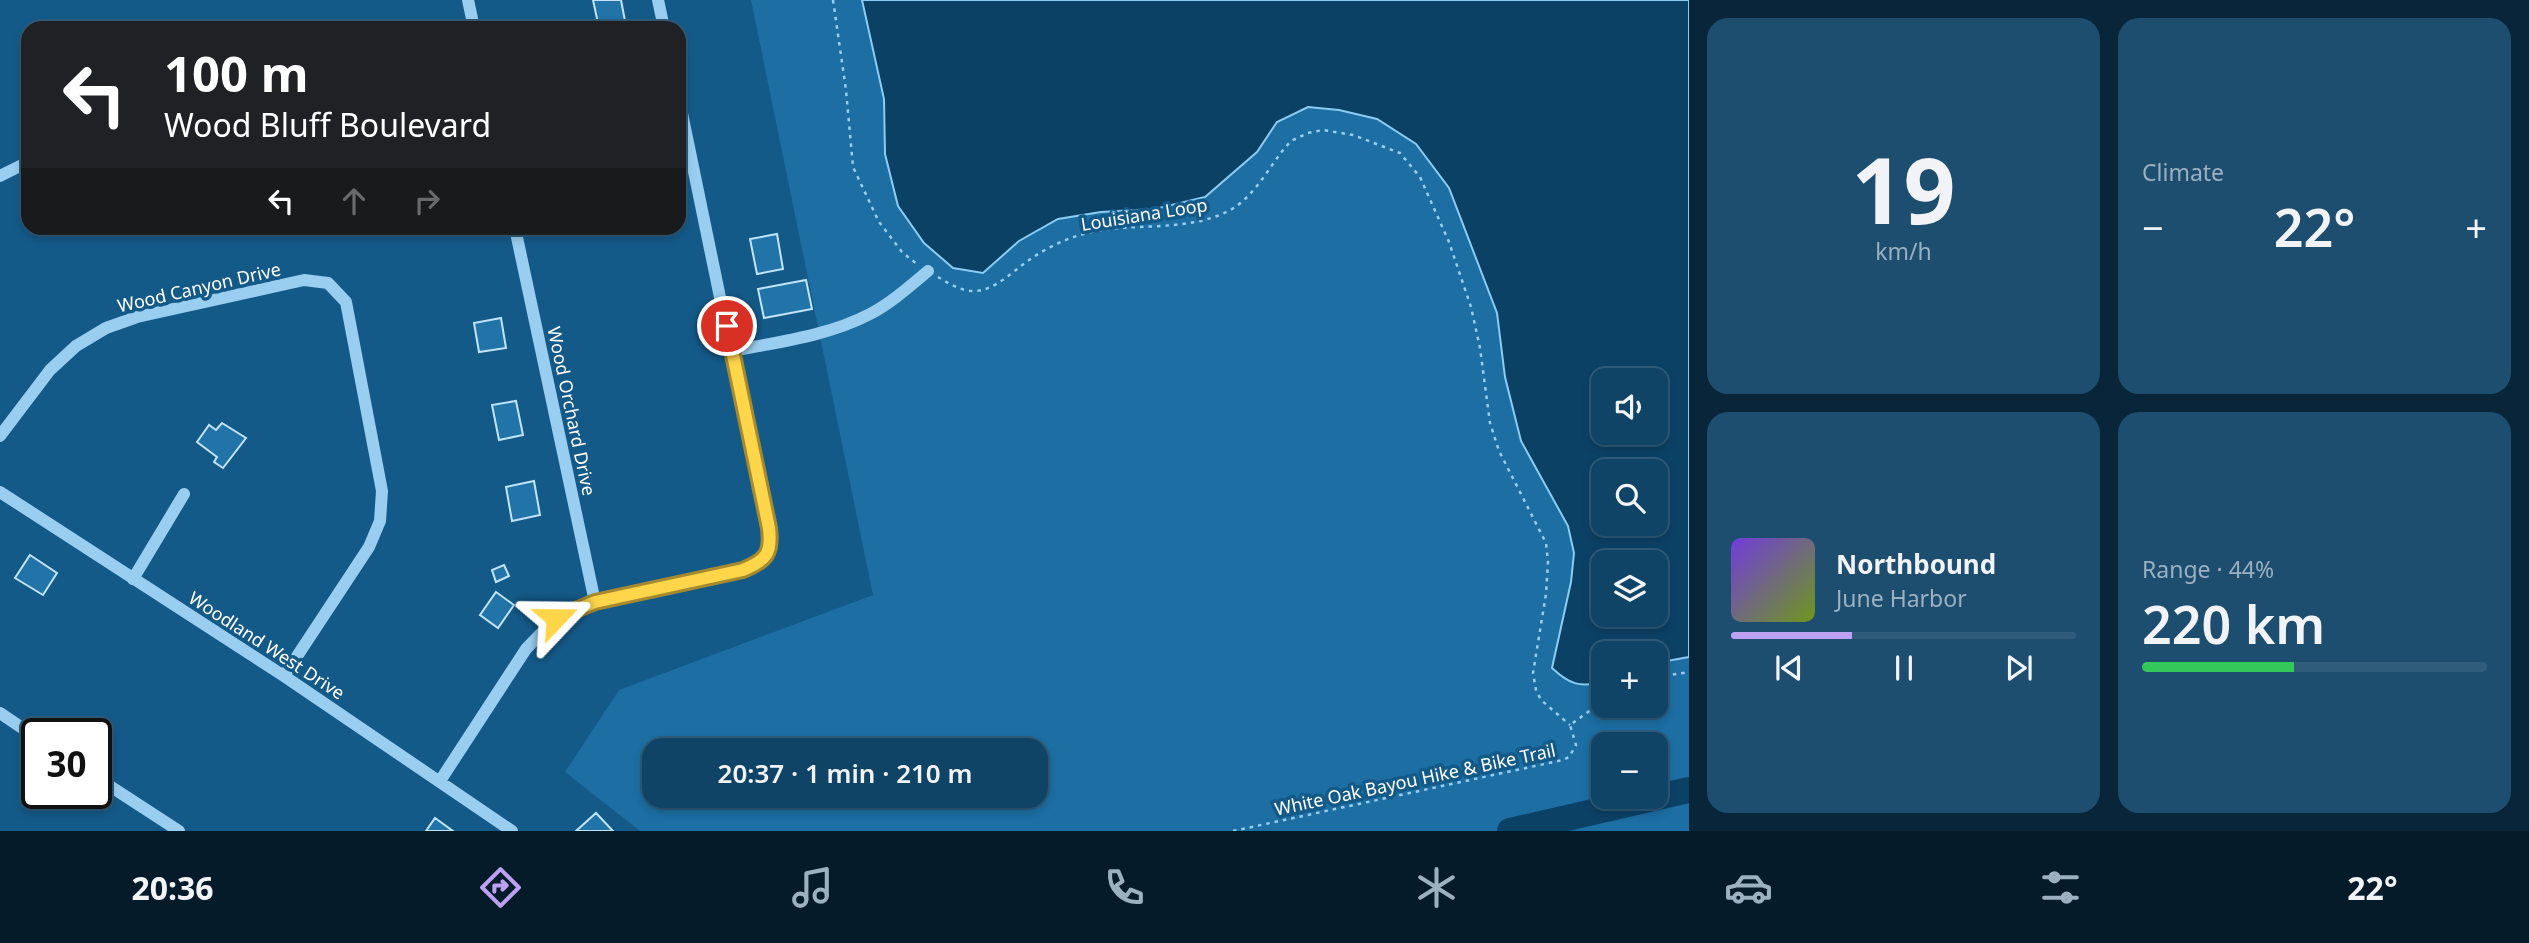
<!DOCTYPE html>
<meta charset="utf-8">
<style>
:root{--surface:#0f4467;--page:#1d4e70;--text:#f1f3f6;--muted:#9bb0c0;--line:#2f5c7b;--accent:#bca0f2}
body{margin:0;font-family:"Noto Sans",sans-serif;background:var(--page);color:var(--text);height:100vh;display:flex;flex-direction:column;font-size:26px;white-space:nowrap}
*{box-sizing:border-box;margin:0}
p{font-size:23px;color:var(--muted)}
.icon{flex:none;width:38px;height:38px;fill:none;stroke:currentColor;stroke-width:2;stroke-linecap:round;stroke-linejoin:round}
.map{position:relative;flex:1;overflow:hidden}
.drawer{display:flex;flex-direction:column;gap:18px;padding:18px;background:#082539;width:840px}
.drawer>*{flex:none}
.hud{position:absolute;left:21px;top:21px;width:665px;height:214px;border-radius:21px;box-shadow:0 4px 10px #0003,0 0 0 2px var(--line);background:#202124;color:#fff;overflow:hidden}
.tools{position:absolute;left:1591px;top:368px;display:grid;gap:14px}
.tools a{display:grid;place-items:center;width:77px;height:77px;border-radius:14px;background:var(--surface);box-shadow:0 4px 10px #0003,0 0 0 2px var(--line);font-size:35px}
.speed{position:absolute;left:21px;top:718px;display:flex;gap:14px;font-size:35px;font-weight:700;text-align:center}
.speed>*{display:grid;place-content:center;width:91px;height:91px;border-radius:50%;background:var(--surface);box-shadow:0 4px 10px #0003,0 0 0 2px var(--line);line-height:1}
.speed .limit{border:4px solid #111;border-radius:10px;background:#fff;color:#111}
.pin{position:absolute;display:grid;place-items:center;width:60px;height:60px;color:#fff;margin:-30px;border:4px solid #fff;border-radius:50%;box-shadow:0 2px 7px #0007}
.me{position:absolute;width:77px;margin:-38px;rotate:67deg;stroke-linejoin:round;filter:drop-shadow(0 0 5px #0008)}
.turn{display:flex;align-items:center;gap:24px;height:147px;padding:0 28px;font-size:32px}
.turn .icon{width:91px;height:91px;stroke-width:2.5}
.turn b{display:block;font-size:49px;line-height:60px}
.lanes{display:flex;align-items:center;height:66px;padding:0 28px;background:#0003;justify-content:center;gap:35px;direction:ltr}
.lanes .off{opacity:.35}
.big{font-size:52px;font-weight:600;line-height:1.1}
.drawer .tile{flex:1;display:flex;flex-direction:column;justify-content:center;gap:10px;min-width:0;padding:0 24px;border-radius:21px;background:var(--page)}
.drawer .dial{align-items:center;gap:0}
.dial b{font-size:91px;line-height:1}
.song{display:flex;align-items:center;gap:21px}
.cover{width:84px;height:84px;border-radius:10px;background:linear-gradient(135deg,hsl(260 70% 55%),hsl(80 70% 35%))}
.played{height:7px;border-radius:4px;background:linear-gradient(90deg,var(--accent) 35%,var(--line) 35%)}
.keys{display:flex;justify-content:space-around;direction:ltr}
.heat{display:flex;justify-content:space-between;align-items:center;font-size:38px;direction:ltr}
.charge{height:10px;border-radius:5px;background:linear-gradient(90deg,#34c759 44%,var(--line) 0)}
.drawer .tiles{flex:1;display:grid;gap:18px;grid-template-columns:repeat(2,1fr)}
.trip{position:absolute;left:642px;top:738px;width:406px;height:70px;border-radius:21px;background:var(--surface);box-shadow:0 4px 10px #0003,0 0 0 2px var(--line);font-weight:600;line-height:70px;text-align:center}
.dock{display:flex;height:112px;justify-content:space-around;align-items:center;background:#061b29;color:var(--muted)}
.dock .icon{width:49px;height:49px}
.dock .on{color:var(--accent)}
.dock b{font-size:32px;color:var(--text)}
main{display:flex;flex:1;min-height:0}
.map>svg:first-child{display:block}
.green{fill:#1c6ea3;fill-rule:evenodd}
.water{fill:#0c4166;stroke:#8cccf3;stroke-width:2;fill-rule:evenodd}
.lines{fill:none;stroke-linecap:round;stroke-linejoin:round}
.river{stroke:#0c4166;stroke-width:26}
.building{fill:#2173a8;stroke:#c0e4fb;stroke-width:2}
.path{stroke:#9acef0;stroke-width:2.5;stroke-dasharray:3.5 5;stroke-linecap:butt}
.minor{stroke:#9acef0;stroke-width:12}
.route-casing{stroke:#a68a30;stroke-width:18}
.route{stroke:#ffd54a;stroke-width:12}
.labels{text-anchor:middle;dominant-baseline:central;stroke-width:7;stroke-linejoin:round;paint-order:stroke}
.street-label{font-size:18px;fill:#fff;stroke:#145a89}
</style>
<main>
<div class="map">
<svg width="1689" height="831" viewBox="0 0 1689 831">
<rect width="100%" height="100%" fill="#145a89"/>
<path class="green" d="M751 0H1689V831H640L565 772 619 690 873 595ZM1603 380H1656V432H1603ZM1603 471H1656V523H1603ZM1603 562H1656V614H1603ZM1603 653H1656V705H1603ZM1603 744H1656V796H1603ZM654 751H1036V796H654Z"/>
<path class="water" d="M862 0H1689V657L1656 663V653H1603V681C1580 689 1568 683 1552 668L1571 582 1574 553 1568 526 1521 441 1505 377 1497 313 1449 188 1416 144 1377 119 1339 110 1308 107 1277 122 1257 152 1205 197 1155 209 1101 212 1058 219 1019 241 983 273 953 268 924 243 898 206 885 154 884 99ZM1603 380H1656V432H1603ZM1603 471H1656V523H1603ZM1603 562H1656V614H1603Z"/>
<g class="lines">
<path class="river" d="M1510 831 1689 790"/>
</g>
<path class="building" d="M593 0H621L626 26 599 28Z
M777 234 783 269 757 274 750 239Z
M806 280 812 309 764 318 758 289Z
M501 318 506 348 479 352 474 323Z
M516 401 523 435 499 440 492 405Z
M222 423 246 438 223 468 214 462 217 457 197 442 209 425 216 430Z
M534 481 540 515 512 521 506 487Z
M30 555 57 573 43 595 15 578Z
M504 565 509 576 496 582 492 570Z
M496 592 514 605 498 628 480 615Z
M596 813 613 831H576Z
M435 818 453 831H426Z"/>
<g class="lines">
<path class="path" d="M833 0 846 90 853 167 879 222 902 252 918 265
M938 277C948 283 961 291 973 291 994 292 1015 269 1032 258 1047 248 1063 240 1080 235 1129 220 1186 235 1232 209 1254 196 1268 169 1284 149L1291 141 1308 133 1323 130 1353 135 1400 153 1420 177 1449 242 1471 307 1480 348 1490 423 1499 451 1546 543 1548 562 1546 594 1533 673 1536 690 1541 700 1570 725
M1656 677 1689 672
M1233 831 1563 760 1569 757 1576 745 1570 725 1603 701"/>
<path class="minor" d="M468 0 474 28
M658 0 664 28
M0 176 28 162
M515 228 595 602
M732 351C778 342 828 336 870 314 891 303 910 286 928 271
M0 436 50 370 76 346 106 328 137 317 304 280 328 283 346 302 382 491 380 521 369 547 284 676
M0 492 284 676 512 831
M133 579 184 494
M0 713 37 738
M96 777 179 831
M440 781 526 649 556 618 595 602 743 570C757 564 766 559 771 544L679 99"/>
</g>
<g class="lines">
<defs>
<path id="route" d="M556 618 595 602 743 570C767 560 772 553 769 528L727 326"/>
</defs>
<use href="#route" class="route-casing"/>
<use href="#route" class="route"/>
</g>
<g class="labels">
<g class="street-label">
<text transform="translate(1144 214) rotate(-9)">Louisiana Loop</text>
<text transform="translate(199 287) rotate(-13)">Wood Canyon Drive</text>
<text transform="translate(572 411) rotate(78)">Wood Orchard Drive</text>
<text transform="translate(267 645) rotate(33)">Woodland West Drive</text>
<text transform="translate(1415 779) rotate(-12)">White Oak Bayou Hike &amp; Bike Trail</text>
</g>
</g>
</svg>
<div class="tools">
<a><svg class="icon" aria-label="sound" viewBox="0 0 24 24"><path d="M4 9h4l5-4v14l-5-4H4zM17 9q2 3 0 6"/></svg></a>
<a><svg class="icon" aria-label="search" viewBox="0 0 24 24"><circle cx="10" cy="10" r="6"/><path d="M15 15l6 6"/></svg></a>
<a><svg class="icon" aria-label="layers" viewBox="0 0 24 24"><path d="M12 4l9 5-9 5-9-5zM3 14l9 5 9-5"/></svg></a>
<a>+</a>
<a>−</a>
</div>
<div class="speed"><div class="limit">30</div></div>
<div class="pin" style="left:727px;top:326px;background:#d93025"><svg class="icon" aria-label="arrive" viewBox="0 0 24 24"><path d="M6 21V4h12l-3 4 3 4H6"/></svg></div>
<svg class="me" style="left:556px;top:618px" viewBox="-20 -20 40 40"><path d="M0-17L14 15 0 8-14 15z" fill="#ffd54a" stroke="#fff" stroke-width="4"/></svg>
<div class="trip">20:37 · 1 min · 210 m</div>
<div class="hud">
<div class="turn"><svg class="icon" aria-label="left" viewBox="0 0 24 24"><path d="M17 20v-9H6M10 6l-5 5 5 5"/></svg><div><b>100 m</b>Wood Bluff Boulevard</div></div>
<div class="lanes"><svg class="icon" aria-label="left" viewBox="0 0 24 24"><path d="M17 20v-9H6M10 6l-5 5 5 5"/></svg><svg class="icon off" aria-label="ahead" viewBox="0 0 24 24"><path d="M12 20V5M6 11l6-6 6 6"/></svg><svg class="icon off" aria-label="right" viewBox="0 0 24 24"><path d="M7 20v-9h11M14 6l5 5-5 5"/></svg></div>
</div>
</div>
<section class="drawer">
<div class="tiles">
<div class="tile dial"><b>19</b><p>km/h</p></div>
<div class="tile"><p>Climate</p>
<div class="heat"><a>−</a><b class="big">22°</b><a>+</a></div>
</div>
<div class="tile">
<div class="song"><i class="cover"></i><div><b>Northbound</b><p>June Harbor</p></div></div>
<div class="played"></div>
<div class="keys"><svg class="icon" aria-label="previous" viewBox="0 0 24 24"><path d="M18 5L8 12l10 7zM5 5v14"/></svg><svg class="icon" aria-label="pause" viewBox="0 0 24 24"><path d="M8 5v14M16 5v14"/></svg><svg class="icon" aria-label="next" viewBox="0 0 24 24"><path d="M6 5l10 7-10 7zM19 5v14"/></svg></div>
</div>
<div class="tile"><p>Range · 44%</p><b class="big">220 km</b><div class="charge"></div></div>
</div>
</section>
</main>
<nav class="dock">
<b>20:36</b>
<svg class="icon on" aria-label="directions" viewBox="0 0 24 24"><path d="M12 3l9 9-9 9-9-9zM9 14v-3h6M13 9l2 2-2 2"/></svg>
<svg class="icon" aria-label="music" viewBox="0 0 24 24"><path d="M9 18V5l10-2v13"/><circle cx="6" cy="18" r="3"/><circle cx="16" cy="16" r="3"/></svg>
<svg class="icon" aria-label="phone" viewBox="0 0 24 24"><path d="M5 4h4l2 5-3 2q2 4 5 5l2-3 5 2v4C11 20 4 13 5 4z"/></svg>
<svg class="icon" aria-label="climate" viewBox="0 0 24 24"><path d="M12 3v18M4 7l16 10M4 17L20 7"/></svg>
<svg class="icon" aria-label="car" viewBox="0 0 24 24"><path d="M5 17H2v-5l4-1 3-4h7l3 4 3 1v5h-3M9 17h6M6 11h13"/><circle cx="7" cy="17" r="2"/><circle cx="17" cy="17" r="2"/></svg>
<svg class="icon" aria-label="filters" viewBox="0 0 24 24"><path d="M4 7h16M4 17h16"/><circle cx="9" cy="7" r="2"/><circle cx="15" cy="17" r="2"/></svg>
<b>22°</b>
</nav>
